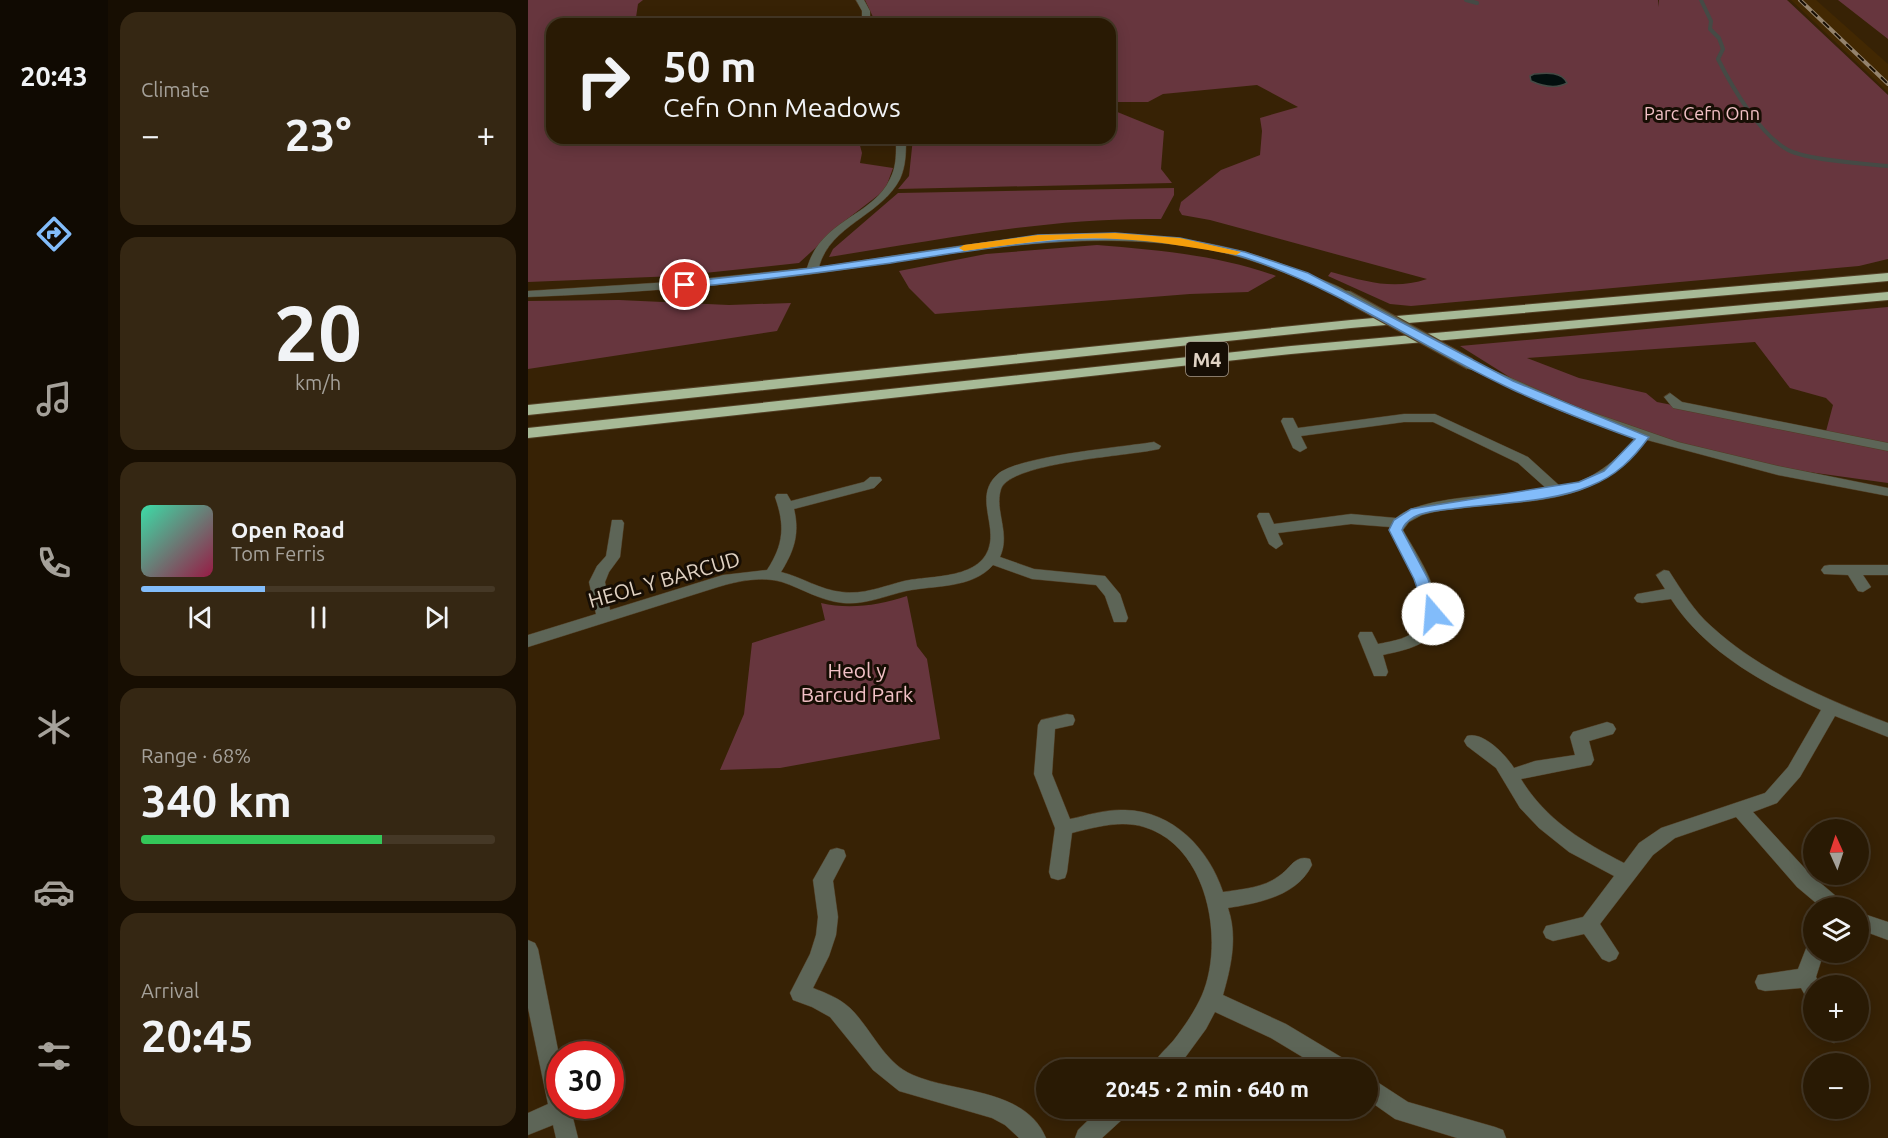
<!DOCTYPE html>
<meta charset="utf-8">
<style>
:root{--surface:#291a04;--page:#352713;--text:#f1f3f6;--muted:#a5a19a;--line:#453826;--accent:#82bcfa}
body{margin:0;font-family:Ubuntu,sans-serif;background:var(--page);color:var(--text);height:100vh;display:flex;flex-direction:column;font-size:22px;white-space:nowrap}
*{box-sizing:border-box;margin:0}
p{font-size:20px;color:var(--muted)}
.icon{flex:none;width:33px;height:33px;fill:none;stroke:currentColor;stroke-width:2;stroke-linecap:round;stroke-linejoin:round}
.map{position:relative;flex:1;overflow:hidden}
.sheet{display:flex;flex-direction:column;gap:12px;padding:12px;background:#170e02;width:420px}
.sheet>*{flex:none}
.hud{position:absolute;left:18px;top:18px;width:570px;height:126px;border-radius:18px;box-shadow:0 3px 15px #0003,0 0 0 2px var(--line);background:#291a04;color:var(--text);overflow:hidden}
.needle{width:39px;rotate:357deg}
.controls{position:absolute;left:1275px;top:819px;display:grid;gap:12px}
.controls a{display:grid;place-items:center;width:66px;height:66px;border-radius:50%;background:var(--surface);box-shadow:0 3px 15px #0003,0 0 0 2px var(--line);font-size:30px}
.speed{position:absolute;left:18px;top:1041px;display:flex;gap:12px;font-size:30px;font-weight:700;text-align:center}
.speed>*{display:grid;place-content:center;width:78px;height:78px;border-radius:50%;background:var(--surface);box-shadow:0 3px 15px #0003,0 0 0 2px var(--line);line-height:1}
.speed .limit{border:9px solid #d22;background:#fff;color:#111}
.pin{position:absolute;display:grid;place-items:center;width:51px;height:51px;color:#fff;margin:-26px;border:3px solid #fff;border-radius:50%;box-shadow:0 2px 6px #0007}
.me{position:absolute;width:66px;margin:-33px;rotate:342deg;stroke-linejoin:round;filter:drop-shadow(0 0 4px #0008)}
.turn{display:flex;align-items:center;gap:21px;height:126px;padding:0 18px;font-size:27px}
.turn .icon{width:78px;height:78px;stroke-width:2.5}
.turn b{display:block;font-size:42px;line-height:51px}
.big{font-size:45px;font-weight:700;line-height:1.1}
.sheet .widget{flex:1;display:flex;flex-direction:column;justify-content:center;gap:9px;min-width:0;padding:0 21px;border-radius:18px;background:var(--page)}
.sheet .dial{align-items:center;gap:0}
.dial b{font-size:78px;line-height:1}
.song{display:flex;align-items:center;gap:18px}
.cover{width:72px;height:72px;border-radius:9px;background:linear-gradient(135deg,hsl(160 70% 55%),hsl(340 70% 35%))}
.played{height:6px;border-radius:3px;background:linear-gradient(90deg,var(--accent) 35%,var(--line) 35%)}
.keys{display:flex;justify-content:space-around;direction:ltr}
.heat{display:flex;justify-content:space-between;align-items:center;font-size:33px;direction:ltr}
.charge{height:9px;border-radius:4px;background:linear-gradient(90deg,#34c759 68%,var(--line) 0)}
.trip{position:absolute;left:508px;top:1059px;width:342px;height:60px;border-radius:30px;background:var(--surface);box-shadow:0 3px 15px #0003,0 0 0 2px var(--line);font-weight:700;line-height:60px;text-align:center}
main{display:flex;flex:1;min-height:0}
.tabs{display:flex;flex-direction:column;width:108px;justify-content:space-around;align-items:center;background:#100a02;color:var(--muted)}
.tabs .icon{width:42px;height:42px}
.tabs .on{color:var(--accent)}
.tabs b{font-size:27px;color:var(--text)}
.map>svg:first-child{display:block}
.built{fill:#422802}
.green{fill:#67363e;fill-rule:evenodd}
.water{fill:#020f0e;stroke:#454a45;stroke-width:1.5}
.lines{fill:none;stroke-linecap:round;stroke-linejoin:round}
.stream{stroke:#454a45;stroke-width:4}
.minor-casing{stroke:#523e24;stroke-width:1}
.highway-casing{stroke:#523e24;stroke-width:2}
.minor{fill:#5d6557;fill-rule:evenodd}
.highway{fill:#a7ba97;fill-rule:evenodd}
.rail-casing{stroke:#94836d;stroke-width:4}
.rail{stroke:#170e04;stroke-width:2;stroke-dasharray:8;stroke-linecap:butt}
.minor-bridge-casing{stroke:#523e24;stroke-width:13;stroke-linecap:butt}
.minor-bridge{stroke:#5d6557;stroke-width:11}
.route{fill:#82bcfa;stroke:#547aa2;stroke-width:1.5}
.slow{fill:#f59e0b}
.labels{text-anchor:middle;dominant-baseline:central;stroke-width:6;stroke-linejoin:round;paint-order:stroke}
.far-park-label{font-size:18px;fill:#f2c1c6;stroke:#170e04}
.shield{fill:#170e04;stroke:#a4988a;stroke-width:1.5}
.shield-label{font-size:20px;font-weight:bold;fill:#e1d3c4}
.street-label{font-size:21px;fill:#e1d3c4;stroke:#170e04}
.park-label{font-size:21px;fill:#f2c1c6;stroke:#170e04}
</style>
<main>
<nav class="tabs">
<b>20:43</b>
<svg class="icon on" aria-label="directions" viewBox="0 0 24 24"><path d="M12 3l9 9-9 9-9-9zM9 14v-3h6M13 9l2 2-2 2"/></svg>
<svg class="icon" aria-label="music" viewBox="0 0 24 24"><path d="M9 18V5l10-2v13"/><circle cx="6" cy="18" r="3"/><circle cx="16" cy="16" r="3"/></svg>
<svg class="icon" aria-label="phone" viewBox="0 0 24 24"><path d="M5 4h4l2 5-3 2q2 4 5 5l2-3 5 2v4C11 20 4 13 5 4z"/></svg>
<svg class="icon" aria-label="climate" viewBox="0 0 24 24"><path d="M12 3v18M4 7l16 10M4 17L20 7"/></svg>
<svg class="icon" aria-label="car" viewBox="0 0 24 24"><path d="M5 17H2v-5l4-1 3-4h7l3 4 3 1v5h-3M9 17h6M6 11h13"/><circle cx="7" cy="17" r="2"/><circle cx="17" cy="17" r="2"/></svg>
<svg class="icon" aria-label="filters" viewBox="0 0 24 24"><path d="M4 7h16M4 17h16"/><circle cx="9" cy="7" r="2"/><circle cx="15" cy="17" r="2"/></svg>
</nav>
<section class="sheet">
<div class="widget"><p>Climate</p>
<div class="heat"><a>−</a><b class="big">23°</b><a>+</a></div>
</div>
<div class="widget dial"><b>20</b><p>km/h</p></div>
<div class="widget">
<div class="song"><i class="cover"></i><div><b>Open Road</b><p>Tom Ferris</p></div></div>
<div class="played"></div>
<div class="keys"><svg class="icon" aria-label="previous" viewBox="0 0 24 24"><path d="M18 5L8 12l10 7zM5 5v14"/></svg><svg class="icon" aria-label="pause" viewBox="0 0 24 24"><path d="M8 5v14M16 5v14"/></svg><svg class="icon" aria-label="next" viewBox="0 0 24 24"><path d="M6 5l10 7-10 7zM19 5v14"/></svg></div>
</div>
<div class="widget"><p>Range · 68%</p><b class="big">340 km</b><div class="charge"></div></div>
<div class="widget"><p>Arrival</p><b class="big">20:45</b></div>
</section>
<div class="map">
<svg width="1360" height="1138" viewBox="0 0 1360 1138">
<rect width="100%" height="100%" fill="#372205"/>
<path class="built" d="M1263 0H1288L1360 64V92Z"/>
<path class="green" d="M0 0H115L110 4 107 24H24V138H330L334 153 332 163 365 168 357 190 318 220 271 263 148 276 0 282Z
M337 0H1130L1131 7V0H1259L1360 95V259L1331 266 883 306 862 304 800 276 803 272 807 273C839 282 867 290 899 279L682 220 654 215 651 210 653 202 693 170 732 155 734 131 732 118 770 107 729 85 635 94 620 102H582V24H344L345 17Z
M1310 0H1360V39Z
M582 109 636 131 633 169 644 183 370 189 381 176 385 138H582Z
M646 188V195L633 219C521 217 412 240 301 257L305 249 370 193Z
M569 245C628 250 691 255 748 276L720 292 662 294 407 314 381 288 371 271 458 254Z
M91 300 201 305 263 303 249 331 0 369V301Z
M1360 307V483L1244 467 1103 430 991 383 932 346ZM1227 342 1262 388 1298 398 1305 405 1297 435 1129 402 1118 393 1051 378 999 358Z
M379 596 389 646 399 659 412 739 252 768 192 770 216 714 224 643 297 620 293 603C322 610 351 605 379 596Z"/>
<path class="water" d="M1006 74C1017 73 1034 71 1039 83 1028 89 1014 86 1003 81L1002 76Z"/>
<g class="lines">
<path class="stream" d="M938 0 949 3
M1173 0 1183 21 1182 29 1191 38 1195 49 1190 59C1204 87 1232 135 1260 150 1279 160 1337 164 1360 166"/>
<defs>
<path id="minor" d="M328 0H336L342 11V24H334V11Z
M368 138H378C378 152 378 166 372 179 353 216 302 225 291 267 450 244 622 204 776 273 791 279 813 285 825 296L823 298H815C772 279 729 259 683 250 551 225 417 256 285 274 191 287 95 293 0 297V291L142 282 279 268C293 219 344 217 362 179 369 166 368 152 368 138Z
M942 360 1049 407 1150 442 1250 466 1360 488V496L1250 475 1119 440C1068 503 1018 499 944 507 927 509 910 510 894 515L881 522 875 530C891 559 932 615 895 642 884 649 868 652 855 655L860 672 858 676H846L830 636 832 632H844L850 644C864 641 884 639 892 625 906 602 872 550 861 530L862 527 823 524 750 533 755 544 748 549 741 544 729 516 731 513H741L746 524 823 514 868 518C892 495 983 495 1019 489L990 463 905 422H876L773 436 779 448 772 452 765 448 753 421 755 418H765L770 428 876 414H907L1000 457 1033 487C1065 480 1087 462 1108 437 1049 418 993 393 938 367V361Z
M1142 393 1154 402 1360 443V451L1145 408 1136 397Z
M626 442 633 446 631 449C602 456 483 462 473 489 466 511 483 533 472 557L506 569 577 576 592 594 600 618 598 622H586L577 596 568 585 504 579 465 565C444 589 407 585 378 591 357 596 337 605 315 603 293 601 275 589 254 582 234 576 210 581 190 587L0 647V635L68 614 61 582 69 566 78 556 84 520H94L96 523 92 557 81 572 77 582 82 610 195 575 239 570C256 544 257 525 247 497L249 494H259L263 501 336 482 342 477H352L354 480 346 488 266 509C272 534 266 551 253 572 274 577 292 590 314 592 335 595 356 586 376 581 403 575 456 580 462 543 466 520 447 494 470 474 491 456 594 447 626 442Z
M1301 565H1360V575H1335L1343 587 1335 592 1330 591 1320 575 1296 574 1293 570 1296 566Z
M1136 570 1141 571C1154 591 1166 611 1183 626 1233 672 1298 699 1360 723V737L1307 716 1272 777 1249 803 1225 812 1283 875 1315 902 1317 908H1294L1269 887 1208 817 1147 838 1125 855 1072 924 1091 953 1088 959 1081 962 1074 959 1056 934 1025 941 1018 938 1015 932 1018 926 1055 917 1086 876 1041 852 1011 828 992 808 968 768 939 746 936 741 939 736C955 731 978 755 986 768L1007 761 1047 755 1042 737 1045 732 1079 722 1085 724 1088 729 1085 734 1061 741 1066 760 1063 765 993 779C1018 820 1055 842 1096 863L1111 843 1133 828 1237 793 1260 767 1293 710C1237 684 1178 653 1143 599L1114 603 1109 602 1106 598 1109 594 1137 589 1128 575Z
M539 714 545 715 547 720 545 725 527 729 524 774 542 819C560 815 578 809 597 810 645 811 681 849 695 892 714 889 735 888 751 876 762 869 767 854 782 859L784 865C769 896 731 903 700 908 710 937 703 967 695 995L758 1024 823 1063 826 1070H796L743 1038 687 1012 678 1029 648 1070H622C627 1058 637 1050 645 1041 656 1027 667 1011 674 995 697 941 680 846 616 827 593 820 568 827 544 833L539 872 537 878 530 880 523 878 521 872 527 828 506 774 510 725 513 720Z
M309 848 316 850 318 856 305 881 310 917 308 935 301 956 285 988C298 993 311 998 322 1008 343 1028 356 1063 385 1075 426 1093 498 1088 518 1138H491L477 1125 464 1118 371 1091 345 1070 302 1017 284 1007 265 1000 262 993 282 954 288 935 290 917 285 880 302 850Z
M1330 912 1360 922V940L1330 929Z
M0 940 7 943 10 949 32 1060V1106H42L50 1138H28L25 1125 0 1135V1113L20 1104 0 1008Z
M1286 943V952H1296L1288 977 1293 986H1286V1001L1279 999 1273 988 1237 991 1230 989 1227 982 1230 975 1270 969 1279 946Z
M1295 1030H1316L1317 1033 1313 1040 1306 1043 1299 1040Z
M840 1076 880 1102 967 1127 975 1130 978 1138H929L867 1119 840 1100Z
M573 1108H601L598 1116 574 1138H547L550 1130Z"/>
<path id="highway" d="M1360 273V281L823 328 0 415V405L823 320Z
M1360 292V300L763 354 0 438V428L763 346Z"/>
</defs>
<use href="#minor" class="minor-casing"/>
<use href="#highway" class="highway-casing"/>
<use href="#minor" class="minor"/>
<use href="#highway" class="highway"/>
<defs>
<path id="rail" d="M1272 0 1360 84"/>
</defs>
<use href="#rail" class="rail-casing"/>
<use href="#rail" class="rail"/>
<defs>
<path id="minor-bridge" d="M819 296 942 364"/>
</defs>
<use href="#minor-bridge" class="minor-bridge-casing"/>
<use href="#minor-bridge" class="minor-bridge"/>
</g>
<path class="route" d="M587 233 652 238 717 252 780 273 985 381 1121 437C1105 459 1088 476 1062 486 1025 502 971 503 931 508 918 510 899 510 886 517 881 520 876 524 874 530L900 579 912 614 905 619 898 614 886 579 861 530 866 520 883 509 1051 482 1076 471 1107 439C1063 423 1020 407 977 386 890 345 810 288 718 258 600 221 474 246 356 264 290 273 223 281 157 288L152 285 157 282 284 268 510 235Z"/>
<path class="slow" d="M587 233 652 238 713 252 708 255C669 248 630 241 589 239 538 236 487 244 436 251L431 248 436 245 510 235Z"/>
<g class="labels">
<g class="far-park-label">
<text x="1174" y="113">Parc Cefn Onn</text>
</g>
<rect class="shield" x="658" y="342" width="42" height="34" rx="4.5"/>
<g class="shield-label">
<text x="679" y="359">M4</text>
</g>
<g class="street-label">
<text transform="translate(136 579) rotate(-16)">HEOL Y BARCUD</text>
</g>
<g class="park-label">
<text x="329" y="670">Heol y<tspan x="329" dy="24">Barcud Park</tspan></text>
</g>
</g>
</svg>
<div class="controls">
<a><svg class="needle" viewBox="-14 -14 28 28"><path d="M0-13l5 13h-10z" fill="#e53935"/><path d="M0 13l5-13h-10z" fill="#a5a19a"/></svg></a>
<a><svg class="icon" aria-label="layers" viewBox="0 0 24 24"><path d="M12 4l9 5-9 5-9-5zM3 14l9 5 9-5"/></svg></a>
<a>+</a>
<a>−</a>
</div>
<div class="speed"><div class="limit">30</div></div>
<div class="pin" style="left:157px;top:285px;background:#d93025"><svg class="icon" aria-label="arrive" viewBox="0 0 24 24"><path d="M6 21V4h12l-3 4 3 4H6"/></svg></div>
<svg class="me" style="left:905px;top:614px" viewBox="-20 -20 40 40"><circle r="19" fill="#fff"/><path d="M0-13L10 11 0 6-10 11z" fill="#82bcfa"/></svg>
<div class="trip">20:45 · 2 min · 640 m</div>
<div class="hud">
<div class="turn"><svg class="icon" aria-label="right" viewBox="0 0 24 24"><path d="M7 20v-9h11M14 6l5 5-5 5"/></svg><div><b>50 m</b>Cefn Onn Meadows</div></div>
</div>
</div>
</main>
